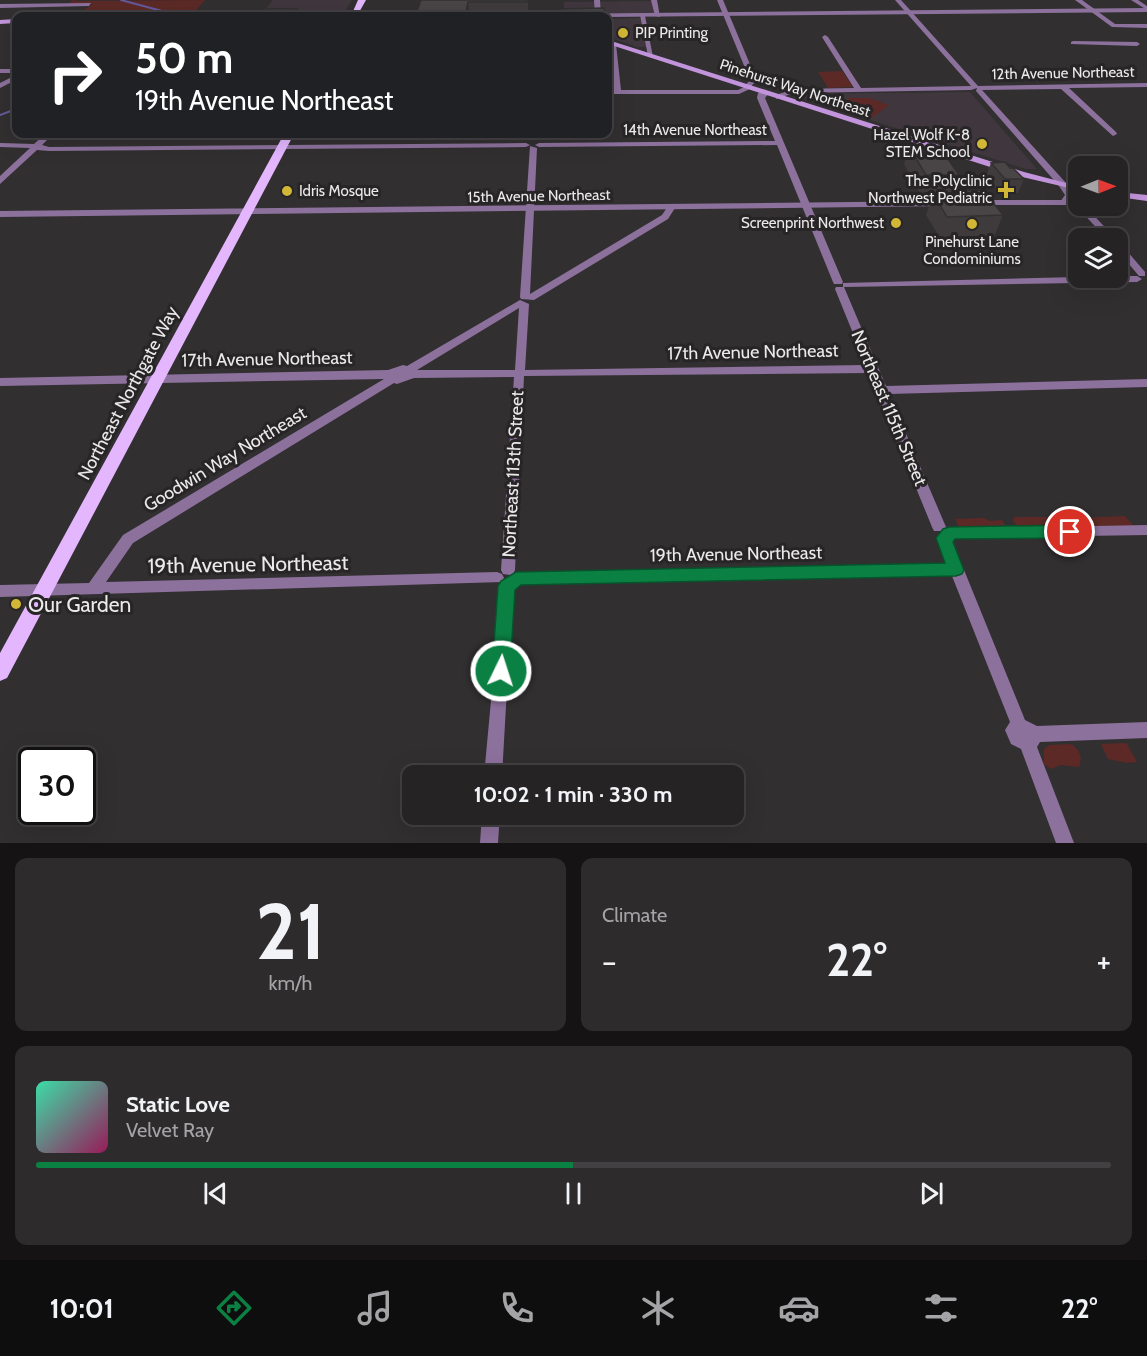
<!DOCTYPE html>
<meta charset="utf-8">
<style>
:root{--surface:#262325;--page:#2e2b2d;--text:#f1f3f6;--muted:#a4a4a7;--line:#424042;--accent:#0b8043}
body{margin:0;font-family:Cabin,sans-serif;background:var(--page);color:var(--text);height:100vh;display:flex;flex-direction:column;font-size:22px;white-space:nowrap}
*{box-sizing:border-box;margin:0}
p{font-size:20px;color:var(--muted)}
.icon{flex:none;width:33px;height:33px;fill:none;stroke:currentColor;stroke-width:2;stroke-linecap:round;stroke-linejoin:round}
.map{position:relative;height:843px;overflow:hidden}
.drawer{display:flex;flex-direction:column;gap:15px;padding:15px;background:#151314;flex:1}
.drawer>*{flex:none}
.guide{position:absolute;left:12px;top:12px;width:600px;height:126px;border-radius:12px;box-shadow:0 6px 24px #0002,0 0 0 2px var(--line);background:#202124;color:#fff;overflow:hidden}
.needle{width:39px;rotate:89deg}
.tools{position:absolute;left:1068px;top:156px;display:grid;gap:12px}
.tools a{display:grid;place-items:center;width:60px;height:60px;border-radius:12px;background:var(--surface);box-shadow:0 6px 24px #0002,0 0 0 2px var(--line);font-size:30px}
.speed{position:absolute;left:18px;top:747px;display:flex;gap:12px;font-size:30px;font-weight:700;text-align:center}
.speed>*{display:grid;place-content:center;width:78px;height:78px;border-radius:50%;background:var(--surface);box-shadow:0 6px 24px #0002,0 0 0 2px var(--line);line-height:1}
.speed .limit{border:3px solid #111;border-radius:9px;background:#fff;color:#111}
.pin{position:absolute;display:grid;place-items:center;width:51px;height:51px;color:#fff;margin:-26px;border:3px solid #fff;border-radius:50%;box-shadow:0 2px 6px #0007}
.me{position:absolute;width:66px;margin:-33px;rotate:4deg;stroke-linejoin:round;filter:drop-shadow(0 0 4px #0008)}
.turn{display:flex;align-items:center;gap:21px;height:126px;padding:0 24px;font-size:27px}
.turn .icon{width:78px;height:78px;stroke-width:2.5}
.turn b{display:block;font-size:42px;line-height:51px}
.big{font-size:45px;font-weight:800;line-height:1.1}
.drawer .tile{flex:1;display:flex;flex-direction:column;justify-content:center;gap:9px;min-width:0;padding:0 21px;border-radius:12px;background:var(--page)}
.drawer .dial{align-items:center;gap:0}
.dial b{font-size:78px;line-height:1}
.song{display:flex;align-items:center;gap:18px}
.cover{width:72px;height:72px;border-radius:9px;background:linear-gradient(135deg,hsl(160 70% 55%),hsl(330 70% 35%))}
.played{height:6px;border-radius:3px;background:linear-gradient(90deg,var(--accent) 50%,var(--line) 50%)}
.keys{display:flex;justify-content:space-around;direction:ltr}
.heat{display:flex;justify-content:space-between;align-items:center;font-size:33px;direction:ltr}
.drawer .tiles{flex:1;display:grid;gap:15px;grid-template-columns:1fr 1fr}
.tile:last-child{grid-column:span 2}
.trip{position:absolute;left:402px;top:765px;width:342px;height:60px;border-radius:12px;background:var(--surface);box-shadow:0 6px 24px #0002,0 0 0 2px var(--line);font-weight:800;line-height:60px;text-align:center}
.tab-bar{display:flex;height:96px;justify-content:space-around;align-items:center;background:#0f0e0f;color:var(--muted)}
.tab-bar .icon{width:42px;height:42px}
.tab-bar .current{color:var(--accent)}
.tab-bar b{font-size:27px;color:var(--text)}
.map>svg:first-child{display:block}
.built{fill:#3f373d}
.green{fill:#5c2926}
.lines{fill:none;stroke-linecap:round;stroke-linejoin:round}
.stream{stroke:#645a9b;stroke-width:2}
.minor{fill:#8d719d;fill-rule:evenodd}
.tertiary{fill:#8d719d;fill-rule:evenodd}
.secondary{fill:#c294db;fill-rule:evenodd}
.primary{fill:#e4b6fe;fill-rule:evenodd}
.wall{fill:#3f3b3c}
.shaded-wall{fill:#333031}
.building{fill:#494546;stroke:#333031;stroke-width:1.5}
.route{fill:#0b8043;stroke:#07532c;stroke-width:1.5}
.poi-dot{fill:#d2b736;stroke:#282527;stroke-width:2}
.labels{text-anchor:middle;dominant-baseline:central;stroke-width:6;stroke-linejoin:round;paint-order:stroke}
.far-poi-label{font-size:15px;fill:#ebe9ea;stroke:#282527;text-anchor:end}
.far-street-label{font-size:15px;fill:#ebe9ea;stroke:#282527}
.street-label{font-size:18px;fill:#ebe9ea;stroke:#282527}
.near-street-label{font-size:21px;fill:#ebe9ea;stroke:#282527}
.near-poi-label{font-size:21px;fill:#ebe9ea;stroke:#282527;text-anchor:start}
</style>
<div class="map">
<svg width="1147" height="843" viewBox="0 0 1147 843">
<rect width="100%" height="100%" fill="#322f31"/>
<path class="built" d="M273 0H352L342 15H261Z
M654 1 657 14 564 13V2Z
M641 18 647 47H637L608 37V19Z
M970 92 1037 169H1026L794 96 793 94Z"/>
<path class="green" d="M73 0 79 1 205 0 191 16H74L93 4H68Z
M842 71 853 87 828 88 818 72Z
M847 98H869L889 105 870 119 846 111Z
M1125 516 1134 526H1081L1077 518Z
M1014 517H1054L1059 525 1020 528 1013 522Z
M984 518 990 521 1002 520 1006 527 960 529 955 519Z
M1124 743 1127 744 1137 762 1127 763 1108 759 1101 744Z
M1071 744C1080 750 1083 757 1079 767L1061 765 1051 769 1044 764V749L1049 745Z"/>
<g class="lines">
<path class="stream" d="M121 0 162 11
M0 115 16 109"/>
<path class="minor" d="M594 0H600L601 16H595Z
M651 0H657L660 17 655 16Z
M717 0H723L757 81 752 85V88L739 94H608V90H614L610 44 613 42 616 44 621 90H738L744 87 750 80Z
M895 0H901L978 86 1147 83V87L1069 88 1116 132 1117 134 1113 136 1061 89 982 90 1066 183 1073 195 1067 204H1061L1060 202 1065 195 1059 186 976 91 977 88 971 90 794 93 776 99V95L793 89 854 88 822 37 825 35 828 37 861 88 971 86Z
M1075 0H1082L1115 24H1147V28L1112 27Z
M1131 0H1138L1147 6V10Z
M91 3 89 6 0 8V4Z
M640 15 645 16 653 57 648 56Z
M1073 41 1137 42 1140 44 1137 46 1071 44V42Z
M0 69H16V73H0Z
M16 75V80L0 88V83Z
M764 91 770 92 765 98 843 282 842 284H834L833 282 777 145 539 147 535 145 539 143 775 141 757 98 758 93Z
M45 134H53L42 145 49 147 526 143 530 145 526 147 49 151 37 150 0 184V176L30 148 0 147V143L34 144Z
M530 146 537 148 530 294 662 215 668 206 675 208 668 219 534 300 521 299 520 297Z
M1078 204 1085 206 1115 238H1106L1078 208Z
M1118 243 1121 244 1145 272V276H1139L1118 251Z
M1118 276H1137L1142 279 1137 282 844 287 886 386 1147 379V387L889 394 946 527 945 529 1147 525V535L951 538 1025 720 1037 726 1147 722V738L1040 742 1037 747 1074 843H1056L1021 749 1011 744 1005 730 1010 722 952 576 513 584 502 776H484L502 582 0 597V585L89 583 123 535 384 379 0 386V378L388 370 403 365 407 366 520 300 529 304 525 370 866 365 835 289 836 287H843V283ZM519 308 515 370H417ZM869 373 932 527 934 531H943L937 538 947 564 513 574 515 570 524 376ZM514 377 501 570 503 574 511 575 510 581 502 582 504 578 502 574 497 572 106 582 133 543 394 383 397 384 414 378Z
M482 814H500L498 843H480Z"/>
<path class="tertiary" d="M1147 8V12L608 17 546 16 549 14Z
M1125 193 1129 196 1121 204H1118V198Z
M979 200H1078V205H976V201Z
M944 201 947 202V206L0 217V211Z"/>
<path class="secondary" d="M16 19V23L0 24V20Z
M608 40 1024 172 1078 186V190L1018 176 608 44Z
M1118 192 1147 195V201L1118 197Z"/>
<path class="primary" d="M358 0H366L357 16H351Z
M284 134H294L7 678 0 681V653Z"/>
</g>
<path class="wall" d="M421 0H528V12L469 13 468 16H416V14Z
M560 9 605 16H559Z
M909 147 959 175 952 193H920L904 164Z
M991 163 1010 168 1024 179 1018 193H1000L986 176Z
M956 191 1003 215 994 237 940 238 926 215 933 194H955Z"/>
<path class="shaded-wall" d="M468 2 469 13 468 16H465Z
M297 9 299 16H292Z"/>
<path class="building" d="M421 0H527V2H468L465 16H444L452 14H416Z
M604 8 605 16H578L559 11 560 9Z
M268 9H297L292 16H263Z
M939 146 959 175H926L909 147Z
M1005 162 1010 168H1013L1024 179H1005L991 163Z
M983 190 1003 215 947 217 933 194H959L956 191Z"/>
<path class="route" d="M1070 525 1075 527 1078 532 1075 536 1070 538 955 539 953 542 964 570 962 574 956 576 521 585 515 590 510 671 507 677 501 680 494 677 492 671 498 586 501 581 516 572 945 563 936 538 943 529 949 527Z"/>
<g class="poi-dot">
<circle cx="623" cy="33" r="6"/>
<circle cx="982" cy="144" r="6"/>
<path d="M1003 181h6v6h6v6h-6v6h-6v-6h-6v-6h6z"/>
<circle cx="287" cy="191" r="6"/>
<circle cx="896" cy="223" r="6"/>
<circle cx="972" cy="224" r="6"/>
<circle cx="16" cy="604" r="6"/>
</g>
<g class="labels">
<g class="far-poi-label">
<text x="635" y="33" text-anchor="start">PIP Printing</text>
<text x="970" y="135">Hazel Wolf K-8<tspan x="970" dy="17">STEM School</tspan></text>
<text x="992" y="181">The Polyclinic<tspan x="992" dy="17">Northwest Pediatric</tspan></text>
<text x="299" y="191" text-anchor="start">Idris Mosque</text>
<text x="884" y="223">Screenprint Northwest</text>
<text x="972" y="242" text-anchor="middle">Pinehurst Lane<tspan x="972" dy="17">Condominiums</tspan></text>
</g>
<g class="far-street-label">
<text transform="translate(1063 73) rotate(-1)">12th Avenue Northeast</text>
<text transform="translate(795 88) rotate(18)">Pinehurst Way Northeast</text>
<text x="695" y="130">14th Avenue Northeast</text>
<text transform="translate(539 196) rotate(-1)">15th Avenue Northeast</text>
</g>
<g class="street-label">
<text transform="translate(753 352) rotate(-1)">17th Avenue Northeast</text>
<text transform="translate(267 359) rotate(-1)">17th Avenue Northeast</text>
<text transform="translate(128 393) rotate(-62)">Northeast Northgate Way</text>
<text transform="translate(889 408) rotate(67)">Northeast 115th Street</text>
<text transform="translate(225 459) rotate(-31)">Goodwin Way Northeast</text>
<text transform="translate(513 474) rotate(-87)">Northeast 113th Street</text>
<text transform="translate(736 554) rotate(-1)">19th Avenue Northeast</text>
</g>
<g class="near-street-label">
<text transform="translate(248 564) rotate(-1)">19th Avenue Northeast</text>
</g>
<g class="near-poi-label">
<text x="28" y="604">Our Garden</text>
</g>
</g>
</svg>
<div class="tools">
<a><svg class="needle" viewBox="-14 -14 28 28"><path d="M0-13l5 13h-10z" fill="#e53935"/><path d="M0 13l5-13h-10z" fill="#a4a4a7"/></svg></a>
<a><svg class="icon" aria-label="layers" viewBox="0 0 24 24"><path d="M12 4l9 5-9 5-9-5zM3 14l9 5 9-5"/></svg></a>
</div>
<div class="speed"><div class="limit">30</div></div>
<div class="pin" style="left:1070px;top:532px;background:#d93025"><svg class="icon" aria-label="arrive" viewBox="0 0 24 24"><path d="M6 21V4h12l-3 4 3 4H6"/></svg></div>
<svg class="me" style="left:501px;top:671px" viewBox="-20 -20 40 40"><circle r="17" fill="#0b8043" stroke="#fff" stroke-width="3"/><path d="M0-11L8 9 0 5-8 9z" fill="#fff"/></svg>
<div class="trip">10:02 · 1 min · 330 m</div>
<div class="guide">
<div class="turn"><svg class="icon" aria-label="right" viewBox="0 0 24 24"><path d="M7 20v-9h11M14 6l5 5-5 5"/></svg><div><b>50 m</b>19th Avenue Northeast</div></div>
</div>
</div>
<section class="drawer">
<div class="tiles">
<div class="tile dial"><b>21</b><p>km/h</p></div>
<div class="tile"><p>Climate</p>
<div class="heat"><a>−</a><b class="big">22°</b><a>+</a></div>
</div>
<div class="tile">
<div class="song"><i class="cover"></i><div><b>Static Love</b><p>Velvet Ray</p></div></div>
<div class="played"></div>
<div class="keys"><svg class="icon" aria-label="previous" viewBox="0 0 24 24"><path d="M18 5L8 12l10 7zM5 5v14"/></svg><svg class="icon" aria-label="pause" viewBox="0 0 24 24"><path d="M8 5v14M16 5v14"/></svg><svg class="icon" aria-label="next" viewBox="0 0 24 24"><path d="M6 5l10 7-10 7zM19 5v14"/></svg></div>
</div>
</div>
</section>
<nav class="tab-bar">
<b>10:01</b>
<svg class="icon current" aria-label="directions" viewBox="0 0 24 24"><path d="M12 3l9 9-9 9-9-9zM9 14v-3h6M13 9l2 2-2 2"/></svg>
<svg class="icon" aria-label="music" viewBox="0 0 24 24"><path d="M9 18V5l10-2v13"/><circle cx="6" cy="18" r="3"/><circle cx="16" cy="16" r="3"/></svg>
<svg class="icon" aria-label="phone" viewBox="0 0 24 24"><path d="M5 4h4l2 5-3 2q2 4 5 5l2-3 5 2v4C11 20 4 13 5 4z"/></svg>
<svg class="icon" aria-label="climate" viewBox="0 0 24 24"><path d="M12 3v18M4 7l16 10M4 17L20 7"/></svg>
<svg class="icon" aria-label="car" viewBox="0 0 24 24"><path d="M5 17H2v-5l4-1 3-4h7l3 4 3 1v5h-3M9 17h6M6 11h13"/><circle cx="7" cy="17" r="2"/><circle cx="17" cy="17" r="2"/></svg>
<svg class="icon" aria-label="filters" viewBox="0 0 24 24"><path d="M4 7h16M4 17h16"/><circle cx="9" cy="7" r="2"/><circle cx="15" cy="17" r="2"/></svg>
<b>22°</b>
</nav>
